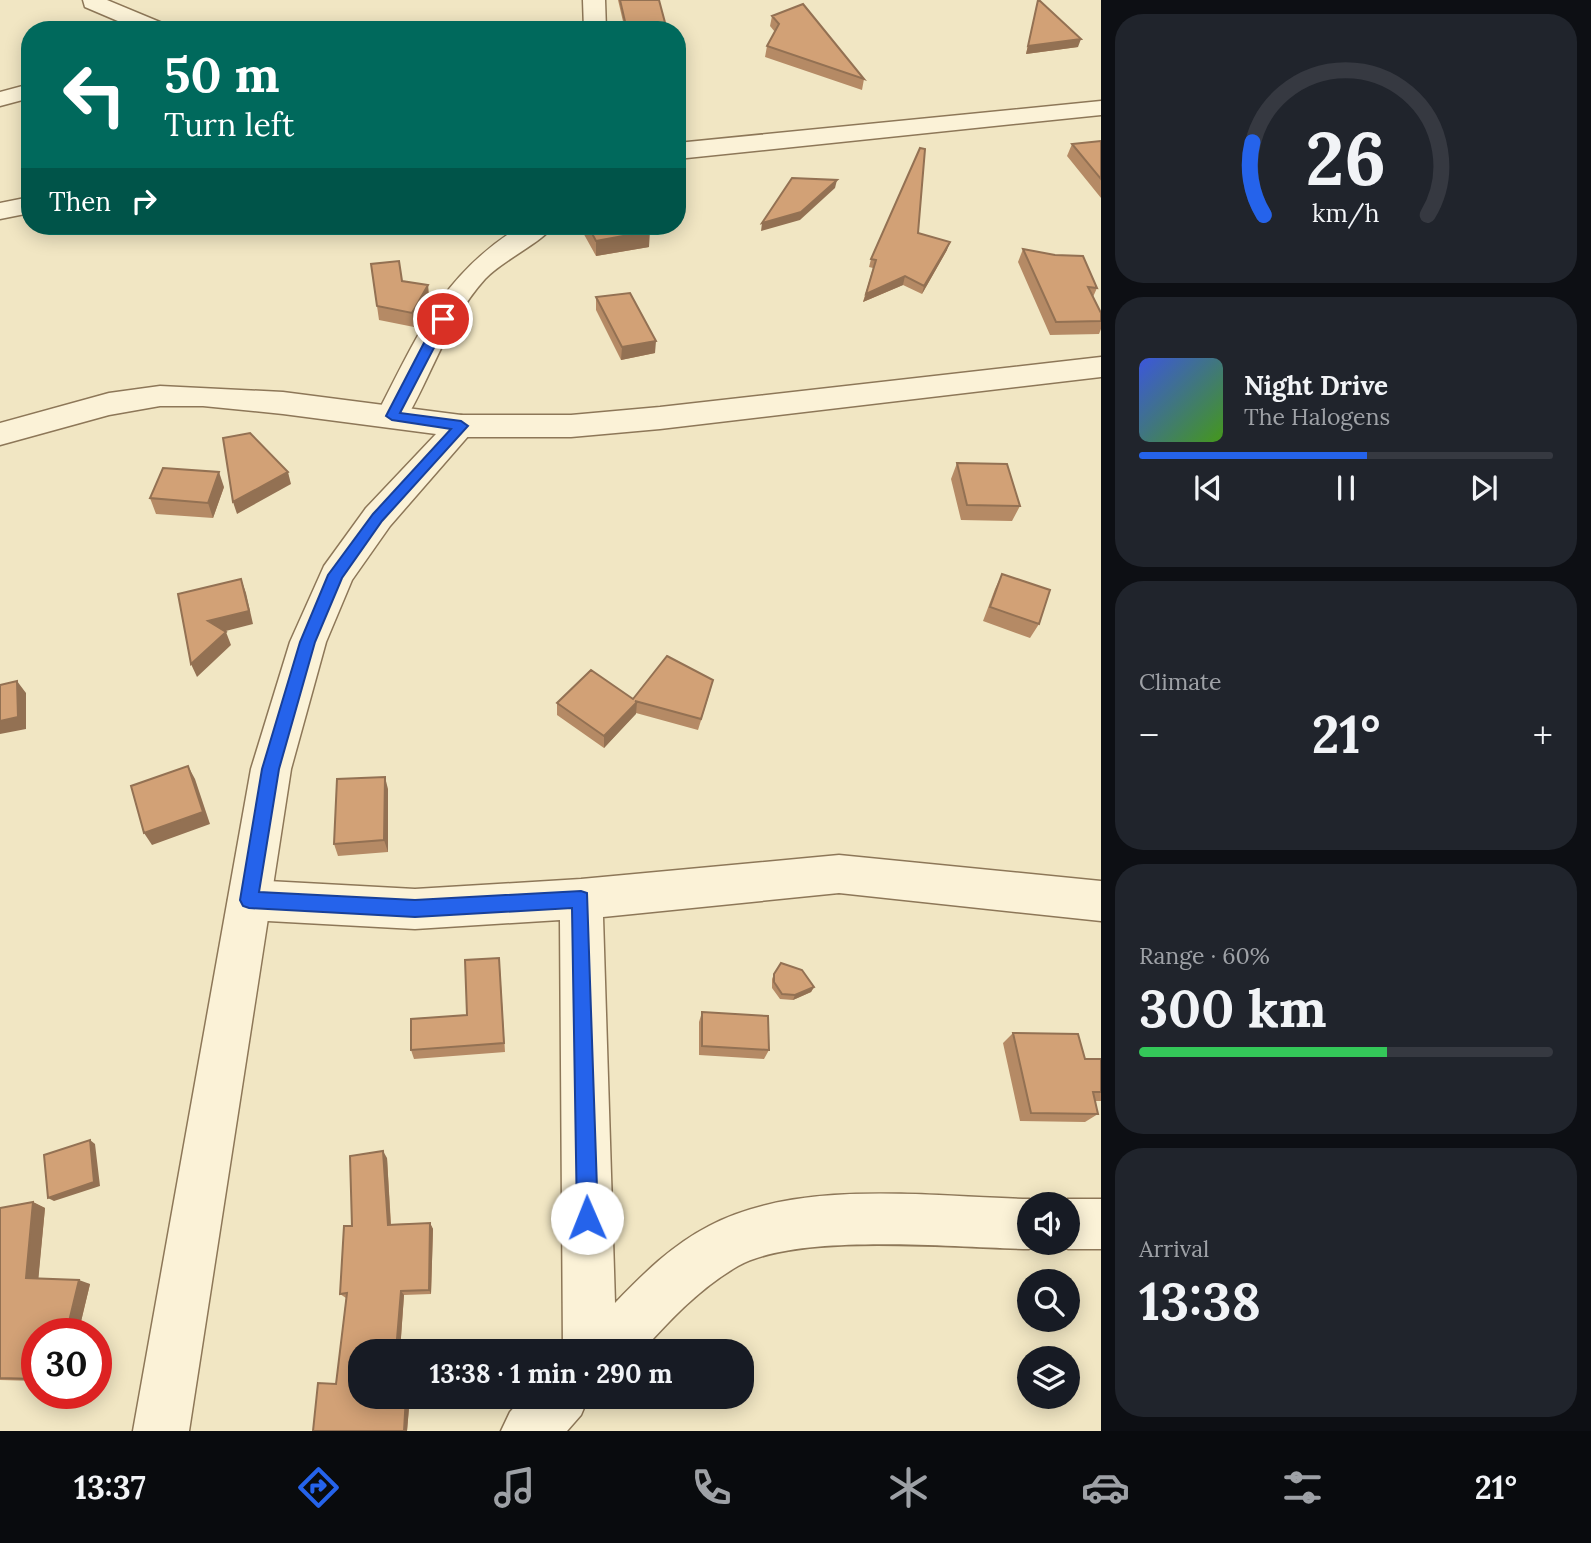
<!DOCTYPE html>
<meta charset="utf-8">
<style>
:root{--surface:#171b24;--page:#20242c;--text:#f1f3f6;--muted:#9ea1a6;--line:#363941;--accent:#2563eb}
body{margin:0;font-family:Lora,serif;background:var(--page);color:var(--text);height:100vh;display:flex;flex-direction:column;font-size:26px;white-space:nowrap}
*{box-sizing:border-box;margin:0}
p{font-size:23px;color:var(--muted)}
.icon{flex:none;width:38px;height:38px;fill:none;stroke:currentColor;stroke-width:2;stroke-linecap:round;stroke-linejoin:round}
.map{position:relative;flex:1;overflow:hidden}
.side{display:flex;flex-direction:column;gap:14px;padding:14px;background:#0d0f14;width:490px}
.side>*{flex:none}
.guide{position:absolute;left:21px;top:21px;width:665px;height:214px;border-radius:28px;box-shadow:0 4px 18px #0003;background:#00695c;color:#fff;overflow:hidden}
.controls{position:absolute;left:1017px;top:1192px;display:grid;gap:14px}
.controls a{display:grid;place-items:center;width:63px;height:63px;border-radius:50%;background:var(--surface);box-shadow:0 4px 18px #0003;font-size:35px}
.speed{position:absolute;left:21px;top:1318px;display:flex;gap:14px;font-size:35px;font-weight:700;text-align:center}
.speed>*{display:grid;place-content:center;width:91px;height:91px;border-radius:50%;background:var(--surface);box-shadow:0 4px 18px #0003;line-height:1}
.speed .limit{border:10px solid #d22;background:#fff;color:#111}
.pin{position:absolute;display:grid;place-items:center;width:60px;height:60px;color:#fff;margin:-30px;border:4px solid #fff;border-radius:50%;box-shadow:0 2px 7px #0007}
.me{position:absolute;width:77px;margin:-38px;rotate:359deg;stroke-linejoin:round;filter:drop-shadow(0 0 5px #0008)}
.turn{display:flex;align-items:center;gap:24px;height:147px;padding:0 28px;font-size:32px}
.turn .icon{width:91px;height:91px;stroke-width:2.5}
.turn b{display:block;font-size:49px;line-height:60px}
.then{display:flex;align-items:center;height:66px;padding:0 28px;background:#0003;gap:14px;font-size:26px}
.big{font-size:52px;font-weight:700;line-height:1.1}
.side .widget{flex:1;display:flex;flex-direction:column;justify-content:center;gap:10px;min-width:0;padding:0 24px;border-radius:28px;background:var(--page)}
.side .dial{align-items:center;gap:0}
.dial svg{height:182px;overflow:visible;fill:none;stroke:var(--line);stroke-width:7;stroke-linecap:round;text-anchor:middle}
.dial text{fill:var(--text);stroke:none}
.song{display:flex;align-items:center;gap:21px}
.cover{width:84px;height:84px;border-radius:10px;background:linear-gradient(135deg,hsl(230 70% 55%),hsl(100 70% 35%))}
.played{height:7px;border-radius:4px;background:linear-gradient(90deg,var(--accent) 55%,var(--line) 55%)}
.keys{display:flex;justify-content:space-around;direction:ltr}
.heat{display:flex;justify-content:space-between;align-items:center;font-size:38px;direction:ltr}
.charge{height:10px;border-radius:5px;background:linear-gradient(90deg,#34c759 60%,var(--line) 0)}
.trip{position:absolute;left:348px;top:1339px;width:406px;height:70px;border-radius:28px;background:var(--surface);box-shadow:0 4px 18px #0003;font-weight:700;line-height:70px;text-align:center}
.tab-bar{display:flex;height:112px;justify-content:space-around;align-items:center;background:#090b0e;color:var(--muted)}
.tab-bar .icon{width:49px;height:49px}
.tab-bar .selected{color:var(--accent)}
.tab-bar b{font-size:32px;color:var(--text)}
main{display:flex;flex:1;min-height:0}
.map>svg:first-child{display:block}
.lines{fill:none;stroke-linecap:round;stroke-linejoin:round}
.minor-casing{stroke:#8d7758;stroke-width:3}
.tertiary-casing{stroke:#8d7758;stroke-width:3}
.minor{fill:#fbf2d7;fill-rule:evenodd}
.tertiary{fill:#fbf2d7;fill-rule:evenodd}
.wall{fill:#b58a65}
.shaded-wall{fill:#937153}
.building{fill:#d2a176;stroke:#937153;stroke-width:2}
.route{fill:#2563eb;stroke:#184099;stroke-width:2}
</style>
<main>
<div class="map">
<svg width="1101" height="1431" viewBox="0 0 1101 1431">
<rect width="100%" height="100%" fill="#f1e6c3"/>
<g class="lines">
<defs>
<path id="minor" d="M83 0H107L167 25 170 30H139L85 7Z
M583 0H605L606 30H584Z
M30 84V98L0 106V92Z
M1101 101V115L677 159V143Z
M30 197V213L0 219V203Z
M521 226H553C540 244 504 259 485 279 447 321 432 376 403 424L392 427 381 424 376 416C417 337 441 275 521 226Z
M1101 357V377L660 429 571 437H461L450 434 445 426 450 418 461 415H571L660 407Z
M839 855 1101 881V921L839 893 603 917 615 1303C643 1274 672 1245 709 1226 800 1178 929 1197 1029 1199L1041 1204H1029V1242H1045L1029 1249C956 1248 799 1232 738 1266 700 1288 671 1319 642 1351H563L560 920 415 929 249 920 234 914 228 900 234 886 249 880 415 889 581 879Z
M1068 1199H1101V1249H1068L1052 1242H1068V1204H1056Z
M524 1396H589L581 1415 567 1431H501L510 1412Z"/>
<path id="tertiary" d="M160 386 283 392 461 415 472 418 477 426 390 526 352 580 326 642 291 769 189 1431H133L251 769 290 642 324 566 366 508 436 434 283 414 203 406H160L109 415 0 445V423L109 393Z"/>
</defs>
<use href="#minor" class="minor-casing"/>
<use href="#tertiary" class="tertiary-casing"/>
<use href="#minor" class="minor"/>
<use href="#tertiary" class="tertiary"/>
</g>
<path class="wall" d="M618 0H659L667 30H625Z
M1038 0 1078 47 1026 54Z
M772 16 864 79 862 90 765 57 767 46 775 32 770 26Z
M1101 141V198L1067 156 1072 144Z
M581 226H647L649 247 596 256 581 229Z
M918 233 947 250 922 294 903 285 863 302 873 268 869 267 871 259Z
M1023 249 1097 288 1093 297 1101 313V329L1099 334 1050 335 1018 262Z
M371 264 402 281 428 285 429 299 414 327 379 320Z
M596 297 655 353 621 360 596 310Z
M957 463 1020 506 1012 521 961 520 951 479Z
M224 487 213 518 156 514 150 498Z
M1002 574 1039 624 1030 638 983 621 995 589Z
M713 680 710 692 698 730 636 713 604 748 557 715V703L633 699Z
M388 789V852L338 856 334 844Z
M500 968 505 1052 414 1059 411 1050 467 1015Z
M774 974 814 987 811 992 793 1000 780 999 772 988V979Z
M702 1012 769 1050 764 1059 699 1055V1022Z
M1013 1033 1085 1059H1101V1101H1095L1098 1114 1085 1122 1020 1121 1003 1043Z
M387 1158 391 1224 430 1223 433 1229 431 1294 404 1295 400 1351H360V1396H410L407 1431 336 1384 346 1298 340 1294 352 1226Z
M33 1202 45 1208 38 1279 90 1284 78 1334H37V1381L0 1380V1208Z"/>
<path class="shaded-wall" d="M1081 39 1078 47 1026 54 1028 46Z
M837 180 835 188 800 220 761 231 762 223Z
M650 231 649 247 596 256V241Z
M950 242 947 250 922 294 924 286Z
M905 276 903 285 863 302 866 294Z
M428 285 429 299 414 327 412 313Z
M656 341 655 353 621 360 622 347Z
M219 472 224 487 213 518 208 503Z
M288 472 291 484 237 514 233 502Z
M241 579 246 593 253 624 214 634 208 621Z
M226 632 231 645 197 677 191 664Z
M17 681 26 693V729L0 734V721Z
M637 702 636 714 604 748V736Z
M188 766 195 779 210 824 152 845 144 833Z
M385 777 388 789V852L384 840Z
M814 987 811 992 793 1000 795 995Z
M90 1140 95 1144 100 1186 54 1201 48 1198Z
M383 1151 387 1158 391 1230 388 1225Z
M33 1202 45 1208 38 1283 26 1278Z
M430 1223 433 1229 431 1294 429 1290Z
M79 1280 90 1284 78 1334H66Z
M401 1291 404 1295 400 1351H396Z
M406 1396H410L407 1431H404Z"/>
<path class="building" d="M620 0H659L667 30H627Z
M1038 0H1039L1081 39 1028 46Z
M803 4 864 79 767 46 779 24 772 16Z
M1101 141V179L1072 144Z
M920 148 925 149 918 233 950 242 924 286 905 276 866 294 876 260 871 259Z
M792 178 837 180 801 212 762 223Z
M588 226H647L650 231 596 241Z
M1023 249 1055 255 1083 256 1097 288 1088 287 1101 313V321L1056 322Z
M399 261 402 281 428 285 412 313 377 306 371 264Z
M630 293 656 341 622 347 596 297Z
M250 433 288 472 233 502 223 438Z
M957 463 1007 464 1020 506 967 505Z
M163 468 219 472 208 503 150 498Z
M1002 574 1050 590 1039 624 990 607Z
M241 579 249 611 208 621 226 632 191 664 178 594Z
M667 656 713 680 701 719 635 701 637 702 604 736 557 703 591 670 633 699Z
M17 681 18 717 0 721V685Z
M188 766 203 812 144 833 131 786Z
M385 777 384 840 334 844 337 779Z
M499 958 504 1043 411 1050V1019L467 1015 465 960Z
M781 963 802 970 814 987 795 995 782 994 774 982V974Z
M702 1012 768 1016 769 1050 702 1046Z
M1013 1033 1078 1034 1085 1059H1101V1092H1093L1098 1114 1031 1113Z
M90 1140 94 1182 48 1198 44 1155Z
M383 1151 388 1225 430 1223 429 1290 401 1291 396 1351H360V1396H406L404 1431H313L318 1383 336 1384 347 1293 340 1294 344 1226H352L350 1156Z
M33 1202 26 1278 79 1280 66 1334H37V1379L0 1378V1208Z"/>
<path class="route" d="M438 316 449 319 400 413 461 421 468 426 382 521 342 578 315 642 279 769 259 892 415 900 581 891 587 893 598 1218 595 1225 587 1228 580 1225 577 1218 572 908 415 917 249 908 243 906 240 900 262 769 300 642 328 575 373 514 451 429 392 420 386 416Z"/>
</svg>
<div class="controls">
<a><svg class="icon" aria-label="sound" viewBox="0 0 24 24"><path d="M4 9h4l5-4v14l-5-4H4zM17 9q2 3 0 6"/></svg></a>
<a><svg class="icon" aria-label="search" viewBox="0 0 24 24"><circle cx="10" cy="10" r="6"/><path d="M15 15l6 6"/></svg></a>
<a><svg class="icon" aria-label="layers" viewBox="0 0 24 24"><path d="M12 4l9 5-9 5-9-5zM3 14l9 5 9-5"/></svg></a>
</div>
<div class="speed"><div class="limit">30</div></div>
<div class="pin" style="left:443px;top:319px;background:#d93025"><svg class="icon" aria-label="arrive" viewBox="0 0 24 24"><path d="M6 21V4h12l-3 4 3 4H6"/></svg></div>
<svg class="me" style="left:587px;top:1218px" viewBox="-20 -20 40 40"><circle r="19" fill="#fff"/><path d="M0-13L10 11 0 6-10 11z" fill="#2563eb"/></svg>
<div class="trip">13:38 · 1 min · 290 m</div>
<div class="guide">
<div class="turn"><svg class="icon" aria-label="left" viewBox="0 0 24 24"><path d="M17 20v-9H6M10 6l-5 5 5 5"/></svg><div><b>50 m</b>Turn left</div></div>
<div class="then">Then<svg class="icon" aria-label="right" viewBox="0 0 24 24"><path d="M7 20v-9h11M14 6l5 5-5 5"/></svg></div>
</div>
</div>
<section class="side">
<div class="widget dial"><svg viewBox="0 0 100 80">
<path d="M14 69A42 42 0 1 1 86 69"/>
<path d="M14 69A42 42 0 0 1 9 37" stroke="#2563eb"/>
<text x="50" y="56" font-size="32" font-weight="700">26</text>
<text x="50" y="72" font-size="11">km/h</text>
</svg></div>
<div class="widget">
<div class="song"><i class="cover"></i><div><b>Night Drive</b><p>The Halogens</p></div></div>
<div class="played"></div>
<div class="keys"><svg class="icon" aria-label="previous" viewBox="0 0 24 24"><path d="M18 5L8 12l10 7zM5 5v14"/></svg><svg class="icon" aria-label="pause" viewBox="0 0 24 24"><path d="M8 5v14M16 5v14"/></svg><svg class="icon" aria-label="next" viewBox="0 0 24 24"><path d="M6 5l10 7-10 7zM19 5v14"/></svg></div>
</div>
<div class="widget"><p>Climate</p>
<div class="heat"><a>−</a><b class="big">21°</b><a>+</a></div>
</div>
<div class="widget"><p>Range · 60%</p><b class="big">300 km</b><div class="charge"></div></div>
<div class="widget"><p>Arrival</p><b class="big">13:38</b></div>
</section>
</main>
<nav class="tab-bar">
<b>13:37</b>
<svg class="icon selected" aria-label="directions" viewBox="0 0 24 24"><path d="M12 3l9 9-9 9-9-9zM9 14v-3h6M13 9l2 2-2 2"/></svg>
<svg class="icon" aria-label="music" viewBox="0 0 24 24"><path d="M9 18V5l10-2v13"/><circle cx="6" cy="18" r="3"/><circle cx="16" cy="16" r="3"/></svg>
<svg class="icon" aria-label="phone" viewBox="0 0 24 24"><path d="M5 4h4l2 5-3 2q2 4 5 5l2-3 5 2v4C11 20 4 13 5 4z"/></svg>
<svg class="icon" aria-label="climate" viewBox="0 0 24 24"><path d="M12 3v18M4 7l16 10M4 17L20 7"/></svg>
<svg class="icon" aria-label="car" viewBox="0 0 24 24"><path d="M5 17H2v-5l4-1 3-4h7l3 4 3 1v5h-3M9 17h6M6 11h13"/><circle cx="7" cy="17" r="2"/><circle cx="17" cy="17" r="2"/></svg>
<svg class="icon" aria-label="filters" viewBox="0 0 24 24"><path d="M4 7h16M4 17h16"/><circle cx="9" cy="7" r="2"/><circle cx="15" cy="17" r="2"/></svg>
<b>21°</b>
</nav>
